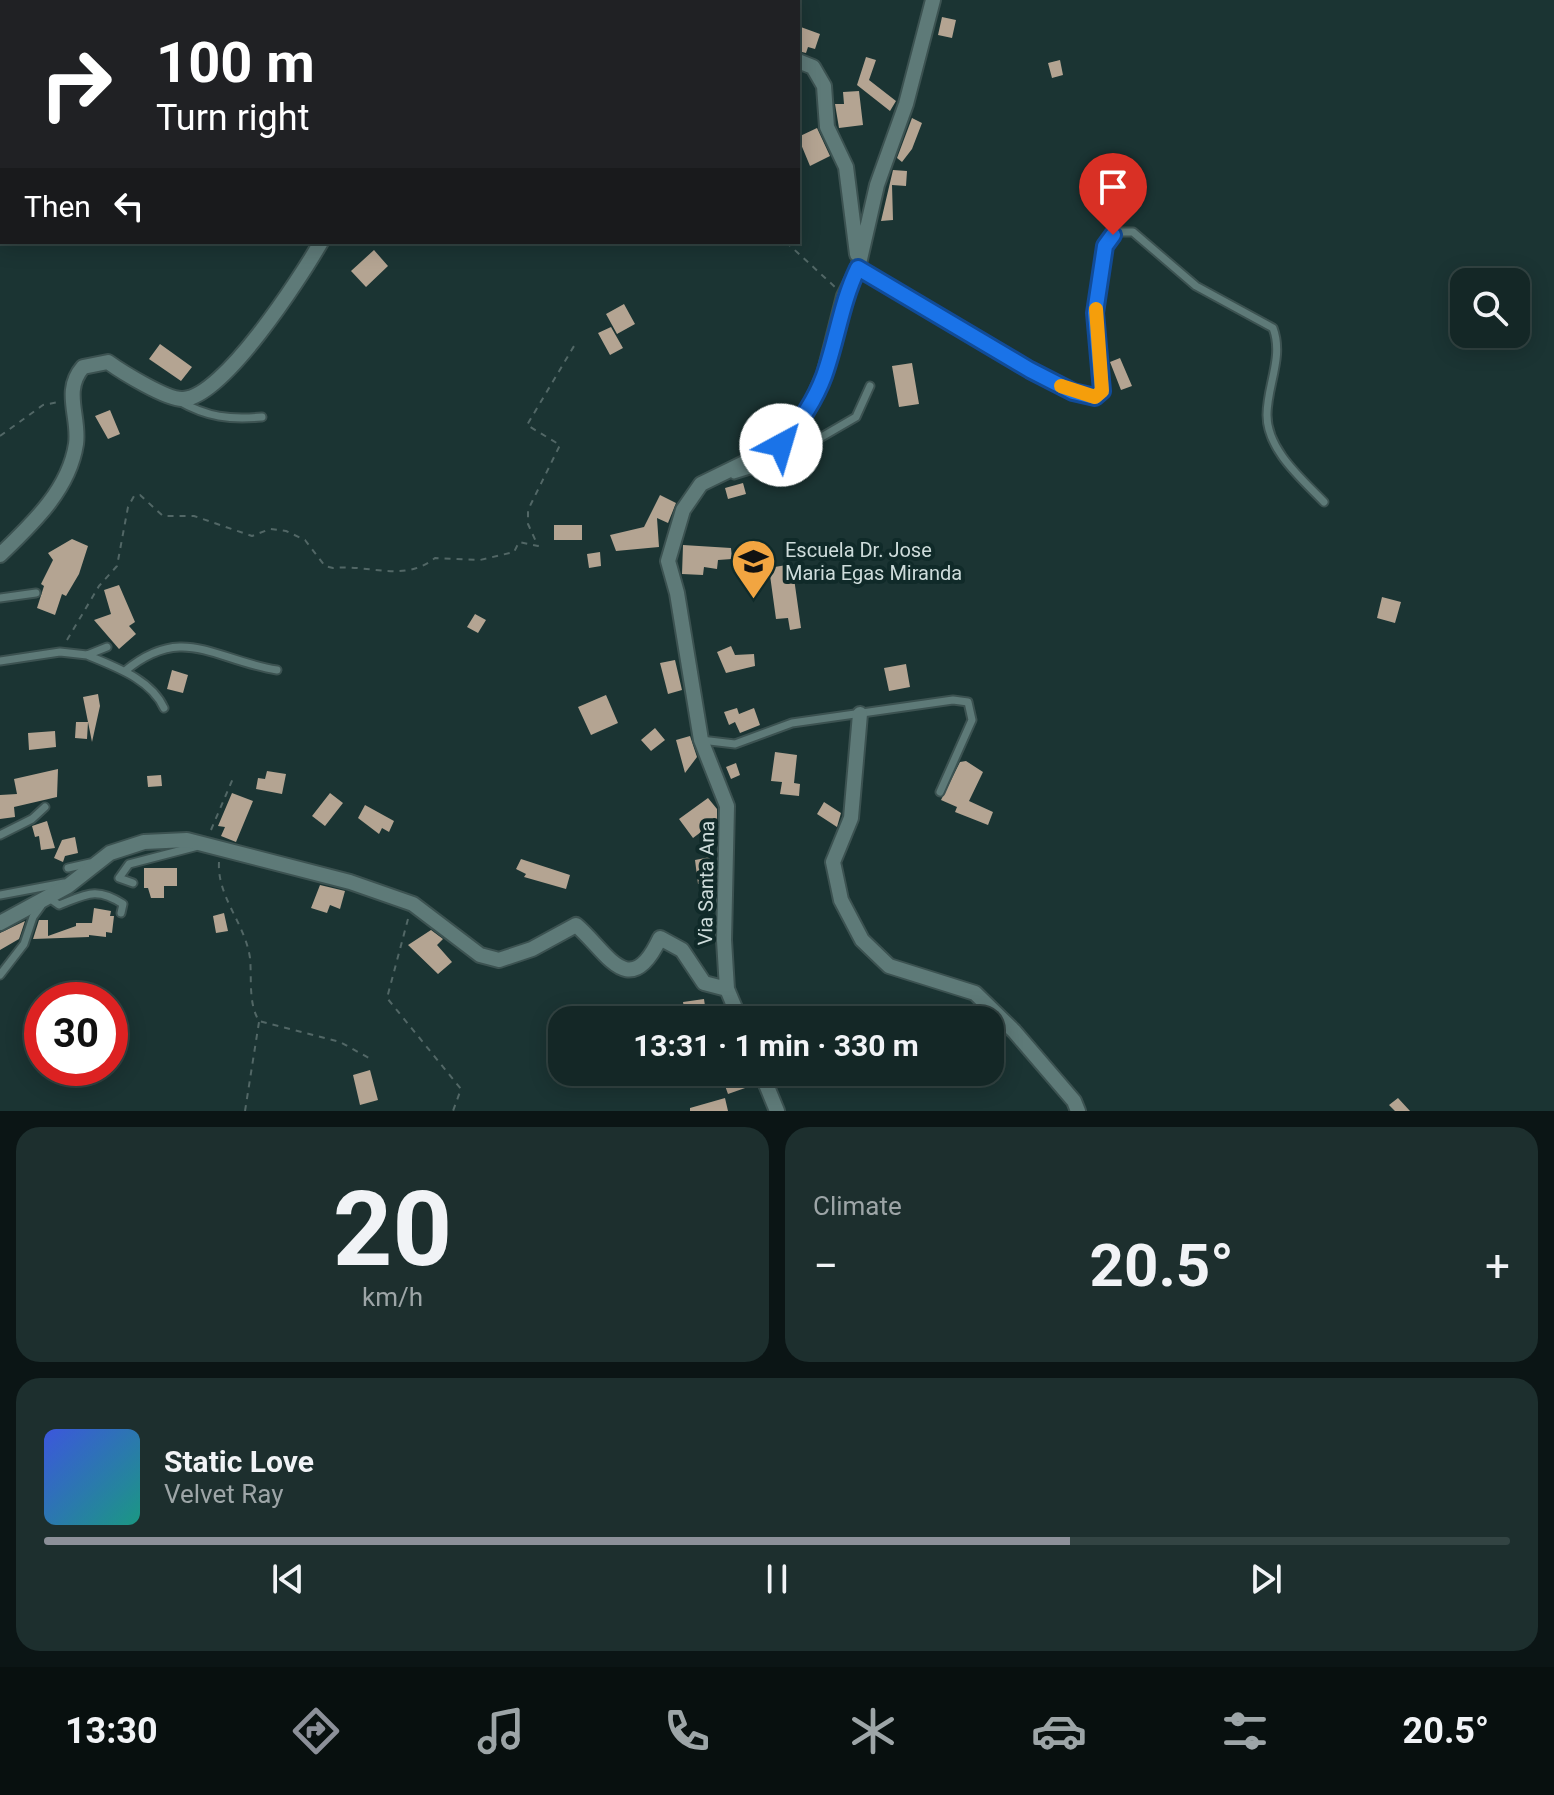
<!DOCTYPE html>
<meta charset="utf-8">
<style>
:root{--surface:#142726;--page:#1d2f2e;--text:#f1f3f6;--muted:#9da5a7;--line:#334443;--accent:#8c9099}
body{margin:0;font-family:Roboto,sans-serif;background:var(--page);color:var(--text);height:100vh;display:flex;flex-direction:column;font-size:30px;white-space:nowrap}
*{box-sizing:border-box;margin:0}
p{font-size:26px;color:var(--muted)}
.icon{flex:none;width:44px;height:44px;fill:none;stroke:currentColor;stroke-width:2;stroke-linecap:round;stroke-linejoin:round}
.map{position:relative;height:1111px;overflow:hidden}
.panel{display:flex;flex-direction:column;gap:16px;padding:16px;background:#0b1515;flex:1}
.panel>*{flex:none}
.guide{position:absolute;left:0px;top:0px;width:800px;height:244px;box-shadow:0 4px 20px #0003,0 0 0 2px var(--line);background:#202124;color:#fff;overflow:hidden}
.buttons{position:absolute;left:1450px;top:268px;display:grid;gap:16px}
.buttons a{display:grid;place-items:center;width:80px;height:80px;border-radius:16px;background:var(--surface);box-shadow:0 4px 20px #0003,0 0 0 2px var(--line);font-size:40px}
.speed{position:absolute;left:24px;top:982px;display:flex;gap:16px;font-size:40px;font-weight:700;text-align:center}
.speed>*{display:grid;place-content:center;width:104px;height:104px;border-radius:50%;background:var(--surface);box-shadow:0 4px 20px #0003,0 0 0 2px var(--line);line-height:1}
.speed .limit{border:12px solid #d22;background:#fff;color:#111}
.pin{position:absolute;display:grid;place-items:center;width:68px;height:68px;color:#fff;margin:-82px -34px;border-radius:50% 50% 50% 0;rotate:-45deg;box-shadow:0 0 8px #0007}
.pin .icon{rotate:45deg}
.me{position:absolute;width:88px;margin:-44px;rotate:39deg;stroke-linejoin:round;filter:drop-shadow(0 0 6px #0008)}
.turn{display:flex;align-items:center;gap:28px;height:168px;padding:0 24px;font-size:36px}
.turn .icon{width:104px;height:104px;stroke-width:2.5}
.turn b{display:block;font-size:56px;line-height:68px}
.then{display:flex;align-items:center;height:76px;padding:0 24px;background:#0003;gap:16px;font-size:30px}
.big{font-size:60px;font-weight:700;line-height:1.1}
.panel .tile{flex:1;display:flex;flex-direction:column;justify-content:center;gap:12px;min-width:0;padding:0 28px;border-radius:24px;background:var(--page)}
.panel .dial{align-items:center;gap:0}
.dial b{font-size:104px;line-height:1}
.song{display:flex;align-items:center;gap:24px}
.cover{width:96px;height:96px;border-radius:12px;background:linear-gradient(135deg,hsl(230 70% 55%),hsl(170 70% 35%))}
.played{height:8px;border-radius:4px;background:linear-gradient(90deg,var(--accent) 70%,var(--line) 70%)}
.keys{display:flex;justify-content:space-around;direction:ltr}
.heat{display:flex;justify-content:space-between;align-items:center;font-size:44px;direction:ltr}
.panel .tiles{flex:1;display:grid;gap:16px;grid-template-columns:1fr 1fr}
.tile:last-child{grid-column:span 2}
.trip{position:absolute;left:548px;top:1006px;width:456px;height:80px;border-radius:24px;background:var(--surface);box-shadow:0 4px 20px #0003,0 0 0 2px var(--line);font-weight:700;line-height:80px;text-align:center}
.dock{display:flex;height:128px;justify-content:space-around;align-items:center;background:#08100f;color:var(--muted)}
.dock .icon{width:56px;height:56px}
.dock .selected{color:var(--accent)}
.dock b{font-size:36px;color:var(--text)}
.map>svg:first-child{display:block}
.building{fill:#b4a492}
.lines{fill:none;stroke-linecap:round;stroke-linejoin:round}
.lane-casing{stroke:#3c5251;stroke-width:11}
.street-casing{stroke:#3c5251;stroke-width:18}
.path{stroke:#526766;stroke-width:2;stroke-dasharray:6 6;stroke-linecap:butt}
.lane{stroke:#5e7a78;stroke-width:7}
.street{stroke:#5e7a78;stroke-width:14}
.route-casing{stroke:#114b97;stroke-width:20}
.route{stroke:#1a73e8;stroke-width:14}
.slow{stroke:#f59e0b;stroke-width:14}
.labels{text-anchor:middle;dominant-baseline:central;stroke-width:8;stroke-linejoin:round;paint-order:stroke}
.poi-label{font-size:20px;fill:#cedcdb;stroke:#102a29;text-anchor:start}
.street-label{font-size:20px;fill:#cedcdb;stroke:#102a29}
</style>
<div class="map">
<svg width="1554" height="1111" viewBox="0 0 1554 1111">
<rect width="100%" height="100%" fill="#1b3433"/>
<path class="building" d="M942 17 956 20 952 38 938 35Z
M798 26 820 34 815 49 808 47 806 53 798 51Z
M866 57 876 60 869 80 896 101 890 111 857 85Z
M1060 60 1063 75 1052 78 1048 63Z
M859 91 863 125 839 128 835 104H844L843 92Z
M912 118 922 123 912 149 902 162 897 158Z
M817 128 830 156 810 166 798 137Z
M893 170 907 171 906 186 892 185 893 220 881 221Z
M374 250 388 266 366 287 351 271Z
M624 304 635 324 617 334 606 314Z
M611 327 623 348 610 355 598 333Z
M160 344 192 367 181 381 149 359Z
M1120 358 1132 386 1121 390 1110 362Z
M912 363 919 404 899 407 892 366Z
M110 410 120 434 108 439 95 416Z
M743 483 746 494 728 499 725 488Z
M660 495 676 503 668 523 657 518 659 547 616 551 610 535 644 527Z
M554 525H582V540H554Z
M72 539 88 546 79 574 66 596 62 594 55 615 37 608 44 586 41 584 53 560 48 553Z
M683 545 731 548 732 559 718 560 717 569 704 567 703 575 682 574Z
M600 552 601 566 589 568 587 554Z
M792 564 801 628 790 630 788 618 776 619 769 568Z
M119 585 135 622 129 626 136 634 119 649 94 620 111 614 104 590Z
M1382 597 1401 602 1395 623 1377 618Z
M475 614 486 620 478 633 467 627Z
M731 646 735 655 754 654 755 666 726 673 717 652Z
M675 660 682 690 668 694 660 663Z
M906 664 910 687 889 691 884 668Z
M172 670 188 675 183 693 167 689Z
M98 694 100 706 92 742 83 697Z
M606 695 618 723 591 735 578 707Z
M737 708 739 714 754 708 760 725 740 733 735 722 729 725 724 712Z
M76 722H88L87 739 75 738Z
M655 728 665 740 651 751 641 740Z
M55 731 56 747 29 750 28 733Z
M690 736 697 757 685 773 676 740Z
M775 752 797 755 794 783 800 784 799 796 780 794 782 782 771 781Z
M966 761 983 772 969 801 993 812 988 825 955 812 957 807 941 800 960 762Z
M736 763 740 775 731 779 726 767Z
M58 769 57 797 14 807 15 817 0 819V795L17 794 14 779Z
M267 771 286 774 282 794 256 789 258 778 265 779Z
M161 775 162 786 148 787 147 776Z
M232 793 253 801 236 842 221 836 225 827 218 826Z
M330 793 343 803 325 826 312 816Z
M708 798 717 809V820L693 838 679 819Z
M824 802 841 813 837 827 817 814Z
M365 805 394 821 389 832 382 828 379 834 358 818Z
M47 821 55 848 41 850 39 836 35 837 32 826Z
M75 837 78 853 65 856 63 862 54 858 62 840Z
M710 857 713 882 698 884 695 860Z
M521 859 570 875 566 889 524 877 526 874 516 869Z
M144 868H177V886H164V898H151L148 888H144Z
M320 885 345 891 340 909 330 905 327 913 311 908Z
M94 908 111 911 110 916H114L112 933 106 932V937L89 935V937L33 939 39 920H48V936L76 926V923H92Z
M224 913 228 931 216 933 213 916Z
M25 921 19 939 0 950V933Z
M431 930 443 939 437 945 452 962 438 974 408 945Z
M704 999 707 1020H686L683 1002Z
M370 1070 378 1100 360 1105 353 1075Z
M720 1072H743L748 1087 728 1094Z
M725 1098 728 1111H690V1108Z
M1398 1098 1410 1111H1395L1389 1105Z"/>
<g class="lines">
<defs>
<path id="lane" d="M0 105 2 104
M858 268 1030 370 1073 392 1095 397 1102 391 1095 313 1105 246 1120 232H1133L1196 286 1273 328C1284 357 1267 385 1267 415 1267 450 1302 479 1324 502
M179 401C207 417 230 420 262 417
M734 475 782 460 856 417 870 386
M0 598 36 593
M87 655C115 667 151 679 164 708
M0 661 60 652 87 655 107 647
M125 671C183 623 214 660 277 670
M701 740 735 744 792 723 953 700 968 702 972 720 940 792
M0 835 32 819 45 807
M68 868 90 863
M133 883 119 878 129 864 198 846
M0 895 64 883
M49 898 59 905C85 895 96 886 123 904L121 913
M0 975 24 944 33 917 41 906"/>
<path id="street" d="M425 2 426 0
M798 61 813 67 824 86 827 127 846 167 857 254
M0 555C32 524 69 490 76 444 80 417 62 391 83 367L108 362C122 372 167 400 183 399 223 398 301 277 321 242
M860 714 851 818 833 862 841 900 862 940 889 966 975 993 1014 1031 1074 1101 1078 1111
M0 923 68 886 110 853 144 842 187 840 350 882 413 904 480 955 499 960 532 949 576 925C606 950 629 1004 660 938L682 950 704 983 727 989
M740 1020 727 989 724 940 727 806 701 740 677 593 668 561 683 510 701 484 781 445 806 414 824 375 844 296 858 268 877 185 906 104 933 0
M761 1072 777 1111"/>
</defs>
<use href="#lane" class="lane-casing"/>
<use href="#street" class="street-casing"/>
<path class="path" d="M786 242 835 287
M0 436 43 405 59 402
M67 640 99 586 117 566 128 507 134 496 140 495 163 516H194L252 536 270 529 286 531 305 540 325 566 333 568C369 564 404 583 435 558L480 560 514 552 519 542 538 546 528 524V510L560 445 527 425 577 341
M211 830 234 776
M219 862C217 897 245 923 250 958 252 979 248 1003 259 1021L340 1042 369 1058
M408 919 387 998 461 1089 453 1111
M245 1111 259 1022"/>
<use href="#lane" class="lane"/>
<use href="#street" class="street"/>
</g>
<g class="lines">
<defs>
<path id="route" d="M781 445C799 424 814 403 824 376 837 340 841 303 858 268L1030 370 1073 392 1095 397 1102 391 1095 313 1105 246 1113 235"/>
</defs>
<use href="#route" class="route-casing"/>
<use href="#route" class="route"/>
<path class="slow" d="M1061 386 1095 397 1102 391 1096 309"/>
</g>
<defs>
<symbol id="school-pin" viewBox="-11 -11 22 30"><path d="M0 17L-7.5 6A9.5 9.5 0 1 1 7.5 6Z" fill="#f2a541" stroke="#102a29"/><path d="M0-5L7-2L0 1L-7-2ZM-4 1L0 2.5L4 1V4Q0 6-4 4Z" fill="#111"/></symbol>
</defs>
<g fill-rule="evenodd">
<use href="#school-pin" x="728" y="536" width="51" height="69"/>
</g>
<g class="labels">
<g class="poi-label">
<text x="785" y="550">Escuela Dr. Jose<tspan x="785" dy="23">Maria Egas Miranda</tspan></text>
</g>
<g class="street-label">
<text transform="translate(706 883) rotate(-89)">Via Santa Ana</text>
</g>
</g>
</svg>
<div class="buttons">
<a><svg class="icon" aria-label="search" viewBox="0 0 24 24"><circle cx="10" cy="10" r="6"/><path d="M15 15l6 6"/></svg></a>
</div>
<div class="speed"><div class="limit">30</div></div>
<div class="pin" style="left:1113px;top:235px;background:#d93025"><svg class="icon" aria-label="arrive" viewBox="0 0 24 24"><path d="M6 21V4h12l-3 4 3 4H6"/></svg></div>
<svg class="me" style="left:781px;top:445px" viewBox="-20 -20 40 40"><circle r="19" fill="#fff"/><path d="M0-13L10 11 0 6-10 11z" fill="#1a73e8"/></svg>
<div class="trip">13:31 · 1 min · 330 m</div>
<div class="guide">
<div class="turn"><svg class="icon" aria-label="right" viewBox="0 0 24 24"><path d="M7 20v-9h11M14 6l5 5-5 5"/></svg><div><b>100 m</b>Turn right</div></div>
<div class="then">Then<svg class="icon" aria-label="left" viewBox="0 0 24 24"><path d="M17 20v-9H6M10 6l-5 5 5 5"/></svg></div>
</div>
</div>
<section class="panel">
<div class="tiles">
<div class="tile dial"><b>20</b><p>km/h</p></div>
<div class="tile"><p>Climate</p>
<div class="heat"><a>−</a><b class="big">20.5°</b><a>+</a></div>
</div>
<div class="tile">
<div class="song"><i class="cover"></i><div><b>Static Love</b><p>Velvet Ray</p></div></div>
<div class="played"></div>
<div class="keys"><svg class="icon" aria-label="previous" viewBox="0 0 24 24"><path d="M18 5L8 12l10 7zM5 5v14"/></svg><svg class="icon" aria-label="pause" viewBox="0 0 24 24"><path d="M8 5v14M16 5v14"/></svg><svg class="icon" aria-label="next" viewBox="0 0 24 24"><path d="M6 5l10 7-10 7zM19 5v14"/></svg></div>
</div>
</div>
</section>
<nav class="dock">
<b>13:30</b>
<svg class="icon selected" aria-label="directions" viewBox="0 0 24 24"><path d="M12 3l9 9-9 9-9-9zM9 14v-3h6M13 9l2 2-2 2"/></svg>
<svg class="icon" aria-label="music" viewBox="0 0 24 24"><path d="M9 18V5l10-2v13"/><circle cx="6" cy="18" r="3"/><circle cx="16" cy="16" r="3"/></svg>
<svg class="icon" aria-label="phone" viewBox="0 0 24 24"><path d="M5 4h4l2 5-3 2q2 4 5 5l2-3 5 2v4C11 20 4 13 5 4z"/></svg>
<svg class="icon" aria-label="climate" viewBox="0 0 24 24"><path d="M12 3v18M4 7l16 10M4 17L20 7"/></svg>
<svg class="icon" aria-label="car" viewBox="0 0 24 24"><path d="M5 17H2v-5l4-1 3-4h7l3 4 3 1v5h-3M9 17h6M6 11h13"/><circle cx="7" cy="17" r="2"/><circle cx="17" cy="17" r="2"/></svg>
<svg class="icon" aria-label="filters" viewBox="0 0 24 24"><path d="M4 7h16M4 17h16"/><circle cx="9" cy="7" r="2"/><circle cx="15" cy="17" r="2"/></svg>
<b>20.5°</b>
</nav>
